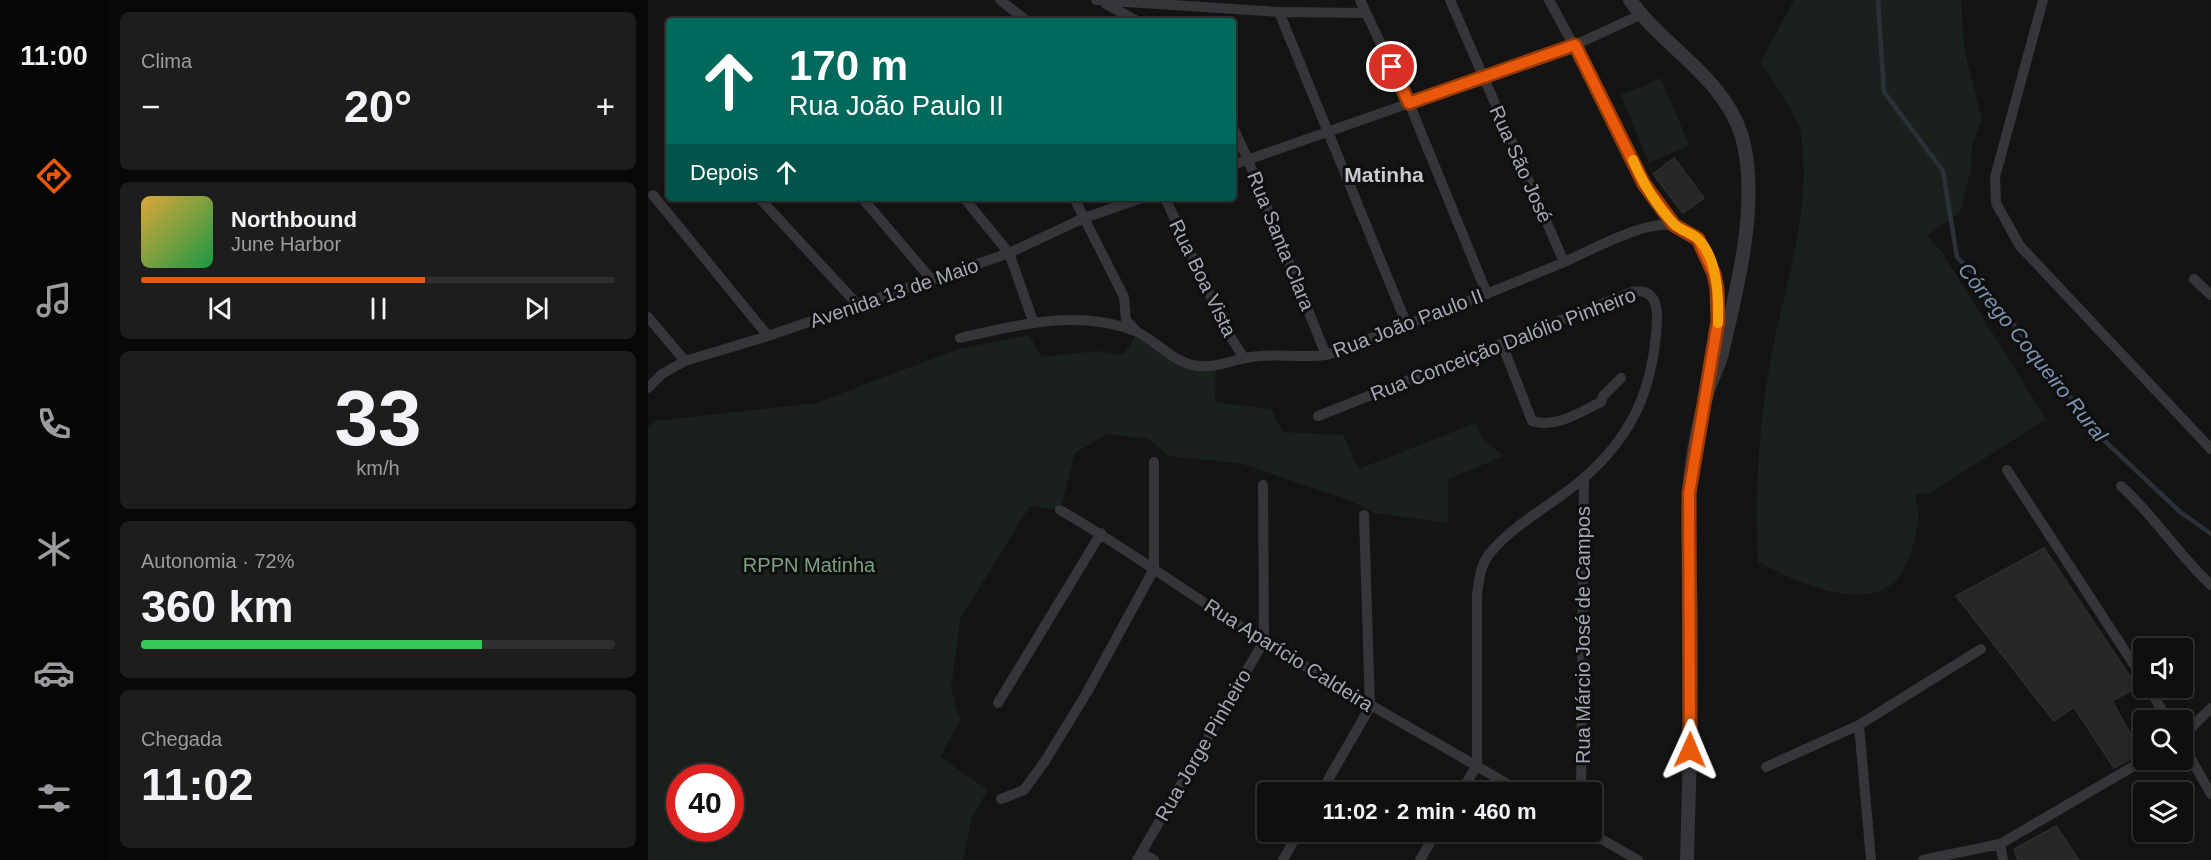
<!DOCTYPE html>
<html lang="pt">
<meta charset="utf-8">
<style>
:root{--surface:#0f0f10;--page:#1d1d1e;--text:#f1f3f6;--muted:#9b9c9f;--line:#2f2f30;--accent:#ea580c}
body{margin:0;font-family:Arial,sans-serif;background:var(--page);color:var(--text);height:100vh;display:flex;flex-direction:column;font-size:22px;white-space:nowrap}
*{box-sizing:border-box;margin:0}
p{font-size:20px;color:var(--muted)}
.icon{flex:none;width:33px;height:33px;fill:none;stroke:currentColor;stroke-width:2;stroke-linecap:round;stroke-linejoin:round}
.map{position:relative;flex:1;overflow:hidden}
.details{display:flex;flex-direction:column;gap:12px;padding:12px;background:#080809;width:540px}
.details>*{flex:none}
.top-card{position:absolute;left:18px;top:18px;width:570px;height:183px;border-radius:6px;box-shadow:0 3px 9px #0003,0 0 0 2px var(--line);background:#00695c;color:#fff;overflow:hidden}
.controls{position:absolute;left:1485px;top:638px;display:grid;gap:12px}
.controls a{display:grid;place-items:center;width:60px;height:60px;border-radius:6px;background:var(--surface);box-shadow:0 3px 9px #0003,0 0 0 2px var(--line);font-size:30px}
.speed{position:absolute;left:18px;top:764px;display:flex;gap:12px;font-size:30px;font-weight:700;text-align:center}
.speed>*{display:grid;place-content:center;width:78px;height:78px;border-radius:50%;background:var(--surface);box-shadow:0 3px 9px #0003,0 0 0 2px var(--line);line-height:1}
.speed .limit{border:9px solid #d22;background:#fff;color:#111}
.pin{position:absolute;display:grid;place-items:center;width:51px;height:51px;color:#fff;margin:-26px;border:3px solid #fff;border-radius:50%;box-shadow:0 2px 6px #0007}
.me{position:absolute;width:66px;margin:-33px;rotate:1deg;stroke-linejoin:round;filter:drop-shadow(0 0 4px #0008)}
.turn{display:flex;align-items:center;gap:21px;height:126px;padding:0 24px;font-size:27px}
.turn .icon{width:78px;height:78px;stroke-width:2.5}
.turn b{display:block;font-size:42px;line-height:51px}
.then{display:flex;align-items:center;height:57px;padding:0 24px;background:#0003;gap:12px;font-size:22px}
.big{font-size:45px;font-weight:800;line-height:1.1}
.details .widget{flex:1;display:flex;flex-direction:column;justify-content:center;gap:9px;min-width:0;padding:0 21px;border-radius:9px;background:var(--page)}
.details .dial{align-items:center;gap:0}
.dial b{font-size:78px;line-height:1}
.song{display:flex;align-items:center;gap:18px}
.cover{width:72px;height:72px;border-radius:9px;background:linear-gradient(135deg,hsl(40 70% 55%),hsl(140 70% 35%))}
.played{height:6px;border-radius:3px;background:linear-gradient(90deg,var(--accent) 60%,var(--line) 60%)}
.keys{display:flex;justify-content:space-around;direction:ltr}
.heat{display:flex;justify-content:space-between;align-items:center;font-size:33px;direction:ltr}
.charge{height:9px;border-radius:4px;background:linear-gradient(90deg,#34c759 72%,var(--line) 0)}
.trip{position:absolute;left:609px;top:782px;width:345px;height:60px;border-radius:6px;background:var(--surface);box-shadow:0 3px 9px #0003,0 0 0 2px var(--line);font-weight:800;line-height:60px;text-align:center}
main{display:flex;flex:1;min-height:0}
.menu{display:flex;flex-direction:column;width:108px;justify-content:space-around;align-items:center;background:#060606;color:var(--muted)}
.menu .icon{width:42px;height:42px}
.menu .on{color:var(--accent)}
.menu b{font-size:27px;color:var(--text)}
.map>svg:first-child{display:block}
.green{fill:#1a201b;fill-rule:evenodd}
.lines{fill:none;stroke-linecap:round;stroke-linejoin:round}
.stream{stroke:#2a3139;stroke-width:4.5}
.building{fill:#272729;stroke:#2e2e31;stroke-width:1.5}
.minor{stroke:#35353a;stroke-width:10}
.tertiary{stroke:#35353a;stroke-width:14}
.route-casing{stroke:#983908;stroke-width:15}
.route{stroke:#ea580c;stroke-width:10}
.slow{stroke:#f59e0b;stroke-width:10}
.labels{text-anchor:middle;dominant-baseline:central;stroke-width:6;stroke-linejoin:round;paint-order:stroke}
.street-label{font-size:20px;fill:#a5a9b6;stroke:#0f0f10}
.park-label{font-size:20px;fill:#7ca182;stroke:#0f0f10}
.neighbourhood-label{font-size:21px;font-weight:bold;fill:#c6c8d2;stroke:#0f0f10}
.water-label{font-size:21px;font-style:italic;fill:#7c94b1;stroke:#0f0f10}
</style>
<main>
<nav class="menu">
<b>11:00</b>
<svg class="icon on" aria-label="directions" viewBox="0 0 24 24"><path d="M12 3l9 9-9 9-9-9zM9 14v-3h6M13 9l2 2-2 2"/></svg>
<svg class="icon" aria-label="music" viewBox="0 0 24 24"><path d="M9 18V5l10-2v13"/><circle cx="6" cy="18" r="3"/><circle cx="16" cy="16" r="3"/></svg>
<svg class="icon" aria-label="phone" viewBox="0 0 24 24"><path d="M5 4h4l2 5-3 2q2 4 5 5l2-3 5 2v4C11 20 4 13 5 4z"/></svg>
<svg class="icon" aria-label="climate" viewBox="0 0 24 24"><path d="M12 3v18M4 7l16 10M4 17L20 7"/></svg>
<svg class="icon" aria-label="car" viewBox="0 0 24 24"><path d="M5 17H2v-5l4-1 3-4h7l3 4 3 1v5h-3M9 17h6M6 11h13"/><circle cx="7" cy="17" r="2"/><circle cx="17" cy="17" r="2"/></svg>
<svg class="icon" aria-label="filters" viewBox="0 0 24 24"><path d="M4 7h16M4 17h16"/><circle cx="9" cy="7" r="2"/><circle cx="15" cy="17" r="2"/></svg>
</nav>
<section class="details">
<div class="widget"><p>Clima</p>
<div class="heat"><a>−</a><b class="big">20°</b><a>+</a></div>
</div>
<div class="widget">
<div class="song"><i class="cover"></i><div><b>Northbound</b><p>June Harbor</p></div></div>
<div class="played"></div>
<div class="keys"><svg class="icon" aria-label="previous" viewBox="0 0 24 24"><path d="M18 5L8 12l10 7zM5 5v14"/></svg><svg class="icon" aria-label="pause" viewBox="0 0 24 24"><path d="M8 5v14M16 5v14"/></svg><svg class="icon" aria-label="next" viewBox="0 0 24 24"><path d="M6 5l10 7-10 7zM19 5v14"/></svg></div>
</div>
<div class="widget dial"><b>33</b><p>km/h</p></div>
<div class="widget"><p>Autonomia · 72%</p><b class="big">360 km</b><div class="charge"></div></div>
<div class="widget"><p>Chegada</p><b class="big">11:02</b></div>
</section>
<div class="map">
<svg width="1563" height="860" viewBox="0 0 1563 860">
<rect width="100%" height="100%" fill="#141415"/>
<path class="green" d="M1146 0H1313L1316 49 1334 120 1324 144 1323 167 1312 212 1279 236 1294 252 1398 419 1282 493 1267 494C1273 518 1270 525 1264 548 1247 628 1156 586 1110 562 1107 501 1110 441 1119 381 1131 298 1167 214 1152 129 1149 114 1122 79 1113 62Z
M1013 78 1041 145 1001 163 973 95Z
M490 333 524 355 568 367 567 402 623 409 635 432 695 435 711 469 827 423 835 440 856 456 800 479V523L727 513 701 500 595 464 520 456 501 439 459 434 427 453 412 510 382 506 312 619 303 689 312 720 292 757 340 790 324 817 315 860H0V427L7 421 168 403 310 349 381 335 394 357 450 351 475 355ZM32 777H82V828H32Z"/>
<g class="lines">
<path class="stream" d="M1230 0 1236 92 1295 171 1309 257 1329 278 1427 403 1442 427 1531 511 1563 534"/>
</g>
<path class="building" d="M1026 158 1056 198 1035 213 1005 174Z
M1396 548 1489 687 1464 701 1493 753 1466 768 1426 707 1406 721 1308 596Z
M1408 826 1431 860H1370L1366 849Z"/>
<g class="lines">
<path class="minor" d="M352 0 379 21
M448 0 631 12 718 13
M712 0 761 103 839 294
M802 0 916 262
M901 0 969 125 996 184 1026 226
M1395 0 1347 177 1348 203 1372 246 1563 449
M458 4 489 21
M631 12 759 325
M585 127 600 160 678 355
M585 165 927 45 992 15
M5 195 120 336
M214 198 284 280
M316 198 361 253 385 321
M426 198 476 297 478 320 489 332
M517 198 578 330 596 358
M114 201 209 304
M1546 279 1563 295
M0 317 37 361
M312 338C368 325 432 308 489 332 508 341 523 360 544 365 570 370 588 357 612 356 633 354 656 358 677 355 695 352 715 341 733 334 794 312 854 288 914 263 940 252 999 218 1027 226 1085 241 1069 332 1062 375
M854 344 884 421C907 429 932 412 953 402L955 396 973 378
M0 388 14 374 37 361 120 336 361 253 436 218 494 198
M670 416 984 292C1005 288 1010 303 1009 322 1005 388 986 434 936 478 906 504 868 522 843 552 832 564 831 580 829 595V765
M1359 470 1496 680
M1473 486C1507 516 1529 554 1563 585
M412 510C483 551 549 600 619 643 702 695 789 742 873 792
M1500 687 1520 720
M350 703 453 533
M1211 725 1223 860
M1534 737 1563 708
M1534 743 1563 794
M1118 767 1211 725 1333 649
M673 792 722 707 716 515
M813 792 829 765
M933 792 936 478
M353 799 376 790 397 761 438 694 506 569V462
M939 831 990 860
M1352 844 1355 860
M493 853 506 860
M489 860 616 641 615 485
M635 860 651 831
M772 860 789 831
M1275 860 1352 844 1498 759"/>
<path class="tertiary" d="M982 0C1015 47 1077 78 1094 137 1112 200 1089 290 1074 353 1071 366 1064 378 1060 391 1052 417 1046 445 1043 472 1037 521 1043 573 1043 622 1044 702 1041 781 1039 860"/>
</g>
<g class="lines">
<defs>
<path id="route" d="M744 67 761 103 927 45 996 184 1026 225 1050 239 1066 274 1069 289 1070 321 1041 493 1042 750"/>
</defs>
<use href="#route" class="route-casing"/>
<use href="#route" class="route"/>
<path class="slow" d="M985 160C995 183 1008 205 1025 223 1031 230 1042 232 1049 238 1070 257 1071 298 1070 323"/>
</g>
<g class="labels">
<g class="street-label">
<text transform="translate(873 164) rotate(66)">Rua São José</text>
<text transform="translate(633 241) rotate(68)">Rua Santa Clara</text>
<text transform="translate(555 278) rotate(64)">Rua Boa Vista</text>
<text transform="translate(246 293) rotate(-19)">Avenida 13 de Maio</text>
<text transform="translate(760 323) rotate(-21)">Rua João Paulo II</text>
<text transform="translate(855 344) rotate(-21)">Rua Conceição Dalólio Pinheiro</text>
<text transform="translate(935 635) rotate(-90)">Rua Márcio José de Campos</text>
<text transform="translate(641 655) rotate(32)">Rua Aparício Caldeira</text>
<text transform="translate(555 745) rotate(-60)">Rua Jorge Pinheiro</text>
</g>
<g class="park-label">
<text x="161" y="565">RPPN Matinha</text>
</g>
<g class="neighbourhood-label">
<text x="736" y="174">Matinha</text>
</g>
<g class="water-label">
<text transform="translate(1385 352) rotate(51)">Córrego Coqueiro Rural</text>
</g>
</g>
</svg>
<div class="controls">
<a><svg class="icon" aria-label="sound" viewBox="0 0 24 24"><path d="M4 9h4l5-4v14l-5-4H4zM17 9q2 3 0 6"/></svg></a>
<a><svg class="icon" aria-label="search" viewBox="0 0 24 24"><circle cx="10" cy="10" r="6"/><path d="M15 15l6 6"/></svg></a>
<a><svg class="icon" aria-label="layers" viewBox="0 0 24 24"><path d="M12 4l9 5-9 5-9-5zM3 14l9 5 9-5"/></svg></a>
</div>
<div class="speed"><div class="limit">40</div></div>
<div class="pin" style="left:744px;top:67px;background:#d93025"><svg class="icon" aria-label="arrive" viewBox="0 0 24 24"><path d="M6 21V4h12l-3 4 3 4H6"/></svg></div>
<svg class="me" style="left:1042px;top:750px" viewBox="-20 -20 40 40"><path d="M0-17L14 15 0 8-14 15z" fill="#ea580c" stroke="#fff" stroke-width="4"/></svg>
<div class="trip">11:02 · 2 min · 460 m</div>
<div class="top-card">
<div class="turn"><svg class="icon" aria-label="ahead" viewBox="0 0 24 24"><path d="M12 20V5M6 11l6-6 6 6"/></svg><div><b>170 m</b>Rua João Paulo II</div></div>
<div class="then">Depois<svg class="icon" aria-label="ahead" viewBox="0 0 24 24"><path d="M12 20V5M6 11l6-6 6 6"/></svg></div>
</div>
</div>
</main>
